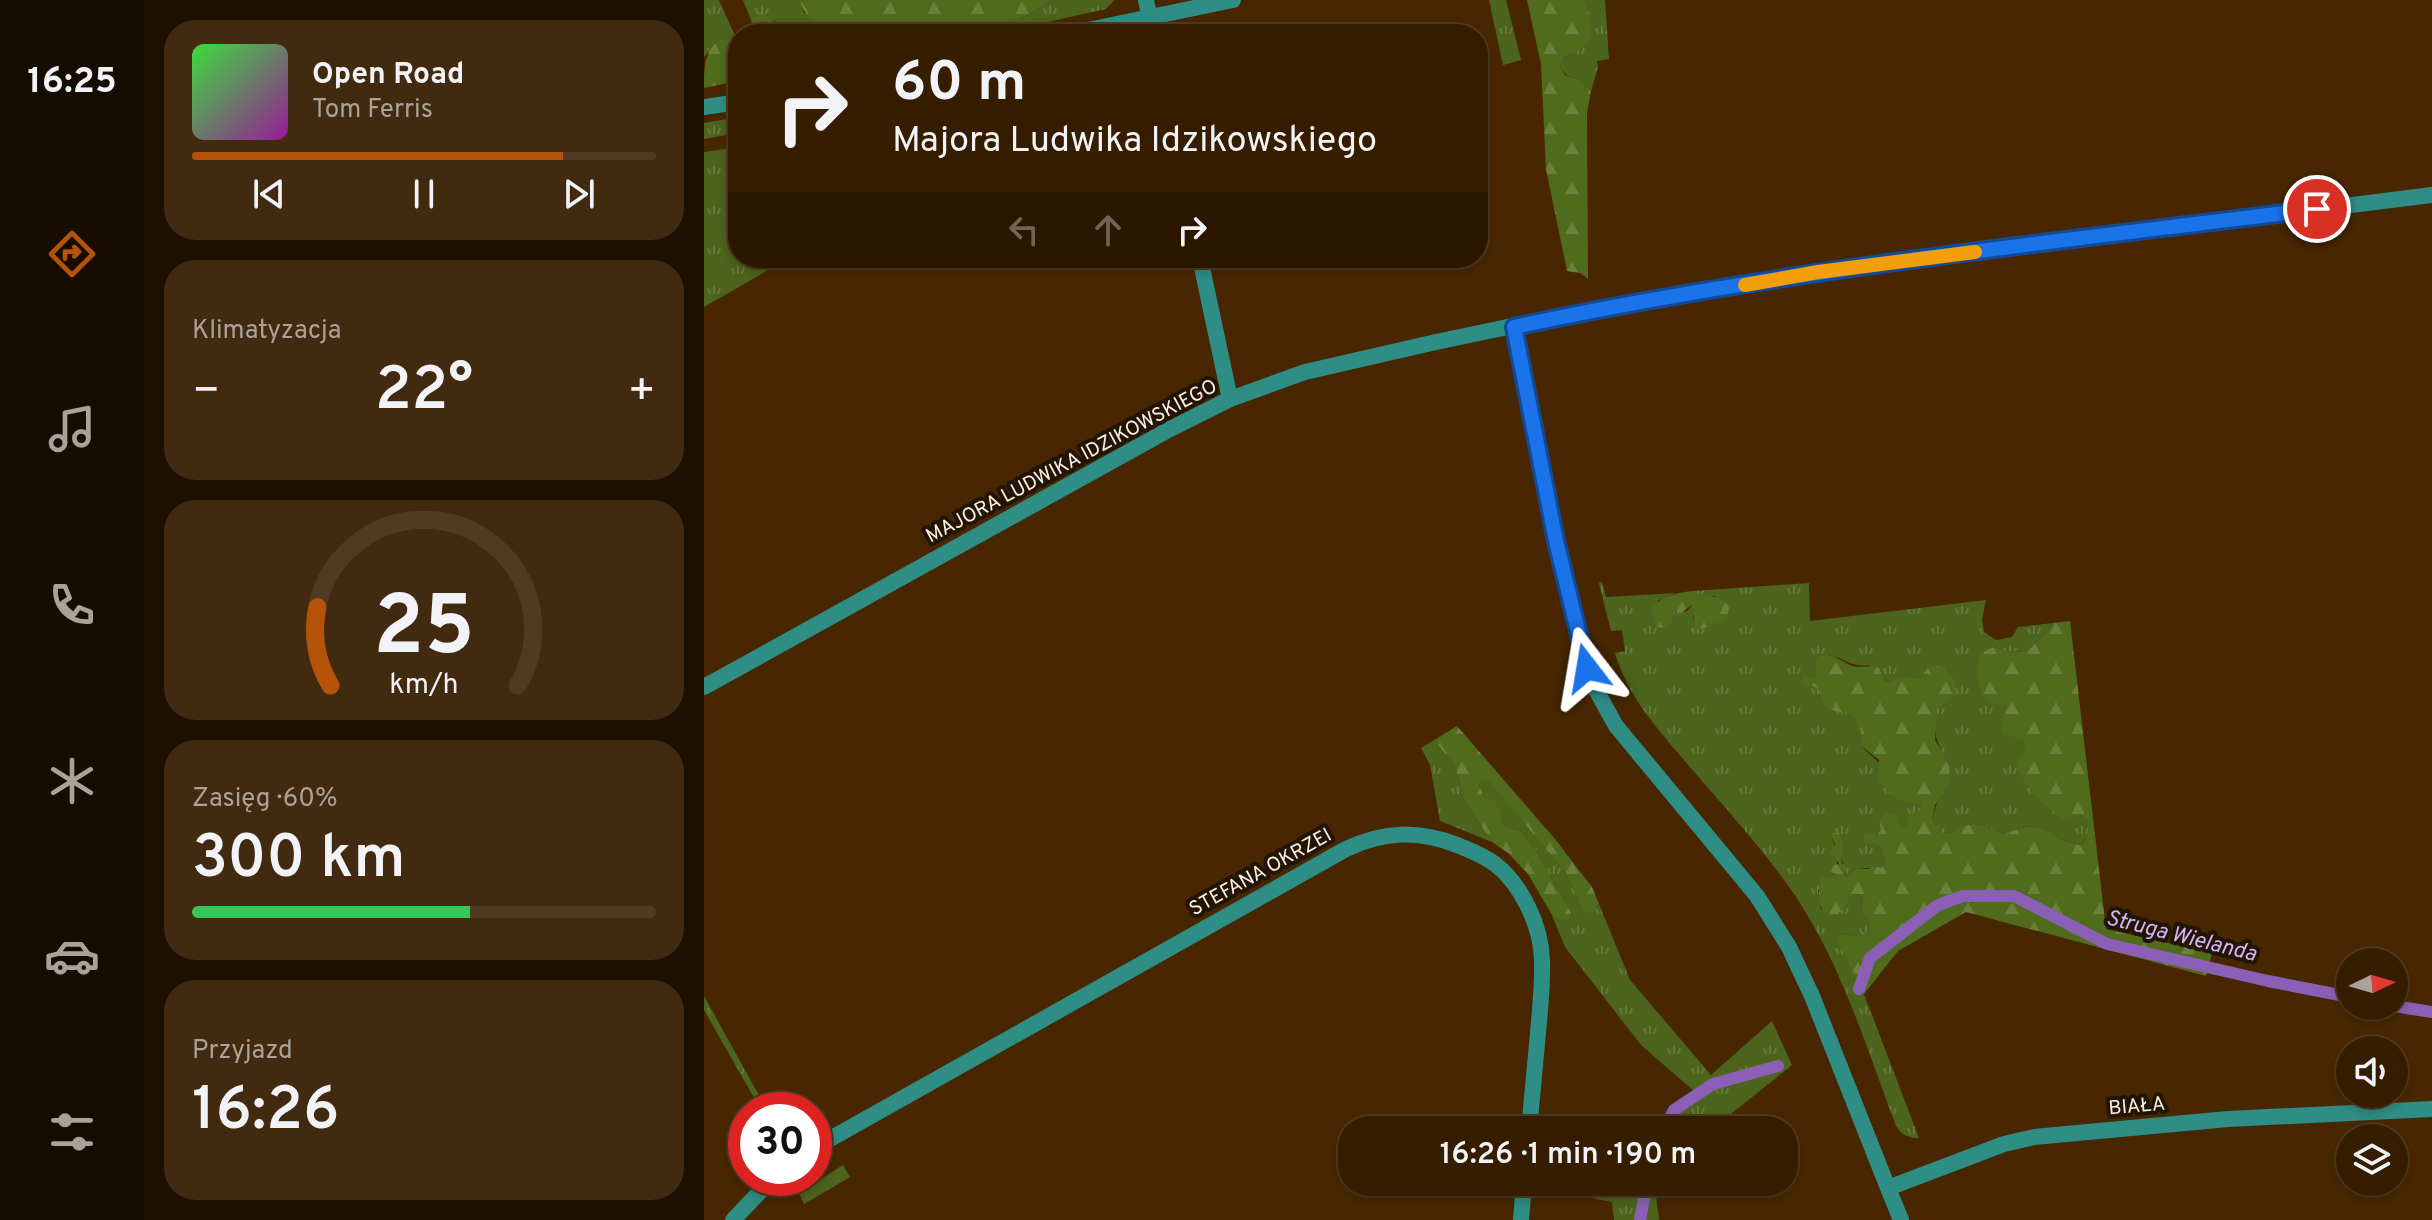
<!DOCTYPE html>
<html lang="pl">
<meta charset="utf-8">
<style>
:root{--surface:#361d00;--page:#412a0f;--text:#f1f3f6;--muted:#aaa299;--line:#503b22;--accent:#b45309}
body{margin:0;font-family:Overpass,sans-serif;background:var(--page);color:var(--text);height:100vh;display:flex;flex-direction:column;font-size:30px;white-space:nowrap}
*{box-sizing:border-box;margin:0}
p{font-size:26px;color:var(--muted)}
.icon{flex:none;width:44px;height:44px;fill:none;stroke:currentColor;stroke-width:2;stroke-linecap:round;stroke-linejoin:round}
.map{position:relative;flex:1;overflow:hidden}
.drawer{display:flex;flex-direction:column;gap:20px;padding:20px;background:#1e1000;width:560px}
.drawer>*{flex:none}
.hud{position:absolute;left:24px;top:24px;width:760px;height:244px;border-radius:32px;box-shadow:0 4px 12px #0003,0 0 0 2px var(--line);background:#361d00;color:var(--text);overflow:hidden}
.needle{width:52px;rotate:85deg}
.buttons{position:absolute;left:1632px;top:948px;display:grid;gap:16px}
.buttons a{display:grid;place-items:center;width:72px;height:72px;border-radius:50%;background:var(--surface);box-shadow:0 4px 12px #0003,0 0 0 2px var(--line);font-size:40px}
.speed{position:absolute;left:24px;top:1092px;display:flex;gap:16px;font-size:40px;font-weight:700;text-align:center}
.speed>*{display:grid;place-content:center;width:104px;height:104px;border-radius:50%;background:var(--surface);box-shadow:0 4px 12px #0003,0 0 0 2px var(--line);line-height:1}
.speed .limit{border:12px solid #d22;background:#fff;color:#111}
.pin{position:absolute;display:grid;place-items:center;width:68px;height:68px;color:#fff;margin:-34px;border:4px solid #fff;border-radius:50%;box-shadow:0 2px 8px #0007}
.me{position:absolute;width:88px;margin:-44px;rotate:346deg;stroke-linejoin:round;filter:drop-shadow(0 0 6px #0008)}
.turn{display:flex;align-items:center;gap:28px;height:168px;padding:0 32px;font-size:36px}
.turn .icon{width:104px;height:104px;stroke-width:2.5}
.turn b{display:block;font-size:56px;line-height:68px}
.lanes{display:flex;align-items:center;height:76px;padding:0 32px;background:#0003;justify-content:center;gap:40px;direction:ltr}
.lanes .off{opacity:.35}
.big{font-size:60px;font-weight:600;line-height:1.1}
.drawer .widget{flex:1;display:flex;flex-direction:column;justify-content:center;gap:12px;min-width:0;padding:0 28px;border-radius:32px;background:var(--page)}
.drawer .dial{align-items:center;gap:0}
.dial svg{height:208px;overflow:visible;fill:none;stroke:var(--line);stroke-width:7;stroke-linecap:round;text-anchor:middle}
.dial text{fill:var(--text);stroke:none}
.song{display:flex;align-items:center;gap:24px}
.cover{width:96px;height:96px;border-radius:12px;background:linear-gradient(135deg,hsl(120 70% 55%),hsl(300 70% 35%))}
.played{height:8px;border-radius:4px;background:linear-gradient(90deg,var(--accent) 80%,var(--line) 80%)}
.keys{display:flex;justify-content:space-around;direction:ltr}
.heat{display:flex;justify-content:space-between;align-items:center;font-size:44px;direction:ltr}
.charge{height:12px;border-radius:6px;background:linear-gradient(90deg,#34c759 60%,var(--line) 0)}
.trip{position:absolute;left:634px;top:1116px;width:460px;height:80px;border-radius:32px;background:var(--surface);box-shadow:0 4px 12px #0003,0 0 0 2px var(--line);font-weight:600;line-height:80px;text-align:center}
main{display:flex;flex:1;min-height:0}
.tabs{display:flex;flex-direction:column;width:144px;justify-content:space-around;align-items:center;background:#160c00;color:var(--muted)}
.tabs .icon{width:56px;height:56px}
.tabs .active{color:var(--accent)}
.tabs b{font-size:36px;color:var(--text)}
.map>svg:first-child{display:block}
.grass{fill:url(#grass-tufts)}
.forest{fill:url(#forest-firs)}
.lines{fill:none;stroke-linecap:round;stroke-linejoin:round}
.stream{stroke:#8c5fb6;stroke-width:12}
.lane{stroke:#2e8e85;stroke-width:16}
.street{stroke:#2e8e85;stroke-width:16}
.route-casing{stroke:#114b97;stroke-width:20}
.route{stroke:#1a73e8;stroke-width:14}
.slow{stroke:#f59e0b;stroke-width:14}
.labels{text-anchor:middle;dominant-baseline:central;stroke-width:8;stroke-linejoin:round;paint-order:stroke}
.street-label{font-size:20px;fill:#fdf0e4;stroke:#231505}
.water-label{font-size:22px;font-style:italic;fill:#d5b4f8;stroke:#231505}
</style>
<main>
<nav class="tabs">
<b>16:25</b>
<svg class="icon active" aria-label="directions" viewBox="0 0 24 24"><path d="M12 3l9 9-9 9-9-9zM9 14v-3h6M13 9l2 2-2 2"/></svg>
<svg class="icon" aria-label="music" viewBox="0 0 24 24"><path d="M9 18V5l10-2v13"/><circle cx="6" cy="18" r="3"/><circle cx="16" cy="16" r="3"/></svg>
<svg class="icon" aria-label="phone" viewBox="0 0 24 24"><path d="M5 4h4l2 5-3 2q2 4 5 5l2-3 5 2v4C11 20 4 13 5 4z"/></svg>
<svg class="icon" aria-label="climate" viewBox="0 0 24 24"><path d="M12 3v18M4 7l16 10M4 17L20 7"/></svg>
<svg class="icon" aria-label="car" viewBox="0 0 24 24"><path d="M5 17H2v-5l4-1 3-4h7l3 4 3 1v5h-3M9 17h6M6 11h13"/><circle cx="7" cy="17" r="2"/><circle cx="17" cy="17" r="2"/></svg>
<svg class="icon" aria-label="filters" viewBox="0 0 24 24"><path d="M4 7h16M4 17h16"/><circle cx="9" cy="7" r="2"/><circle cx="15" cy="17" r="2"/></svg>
</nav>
<section class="drawer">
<div class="widget">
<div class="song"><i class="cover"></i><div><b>Open Road</b><p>Tom Ferris</p></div></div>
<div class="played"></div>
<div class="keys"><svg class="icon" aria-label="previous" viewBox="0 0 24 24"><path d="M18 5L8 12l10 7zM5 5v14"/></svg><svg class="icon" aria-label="pause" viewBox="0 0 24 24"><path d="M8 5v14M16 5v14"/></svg><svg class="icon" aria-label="next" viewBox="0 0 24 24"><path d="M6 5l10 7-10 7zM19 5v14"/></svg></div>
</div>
<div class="widget"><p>Klimatyzacja</p>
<div class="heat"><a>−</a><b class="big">22°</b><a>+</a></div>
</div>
<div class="widget dial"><svg viewBox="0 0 100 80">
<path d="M14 69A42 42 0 1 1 86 69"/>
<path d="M14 69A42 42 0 0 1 9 39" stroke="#b45309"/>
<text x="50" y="56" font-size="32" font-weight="700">25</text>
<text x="50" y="72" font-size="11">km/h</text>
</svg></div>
<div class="widget"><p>Zasięg · 60%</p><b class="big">300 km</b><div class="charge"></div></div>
<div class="widget"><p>Przyjazd</p><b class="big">16:26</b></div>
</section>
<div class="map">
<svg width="1728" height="1220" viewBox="0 0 1728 1220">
<defs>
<pattern id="grass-tufts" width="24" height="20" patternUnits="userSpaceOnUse" patternTransform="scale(2)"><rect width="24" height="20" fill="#4c641c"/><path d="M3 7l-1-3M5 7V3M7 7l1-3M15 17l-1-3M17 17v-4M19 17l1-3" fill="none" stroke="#677a3d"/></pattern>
<pattern id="forest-firs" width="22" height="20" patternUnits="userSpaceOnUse" patternTransform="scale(2)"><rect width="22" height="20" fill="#506b1b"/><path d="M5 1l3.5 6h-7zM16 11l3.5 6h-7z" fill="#6a803c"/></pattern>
</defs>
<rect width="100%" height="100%" fill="#482700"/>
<path class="grass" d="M0 0H15L33 41 23 38 9 45 0 57Z
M39 0H95L100 13 164 23V34C127 34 86 30 51 14L47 20Z
M347 0H410L402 9 290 34H271C290 15 299 24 319 17 328 14 339 5 347 0Z
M785 0H802L817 60 799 65Z
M881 0H901L905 59 893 61 894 67 887 91 876 79 863 76 856 67 861 57 871 53 885 10Z
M34 117V133L0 139V123Z
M34 147V258H85L0 307V152Z
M898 582 902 597 972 593 953 601 972 613 983 611 989 604V621L1012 596H997L988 591 1105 583 1106 621 1282 600 1278 620 1280 632 1292 640 1308 637 1314 627 1349 623 1339 636 1323 651 1305 652 1290 647 1293 703 1302 706 1298 719 1319 740 1321 748 1376 815 1384 821V834L1379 845C1342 842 1344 813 1301 834 1291 831 1278 824 1269 824 1257 825 1252 834 1238 834L1228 819 1245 763C1231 741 1229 734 1233 708L1242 704 1251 694V680L1215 679 1201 675 1187 682 1180 681 1165 665C1144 668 1135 653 1116 655L1113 678 1108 686 1114 689C1121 713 1125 709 1148 713L1157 728 1156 745 1218 803V810L1202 828C1192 826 1180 827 1173 835L1162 833 1177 849 1181 862 1177 868H1152L1143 877 1137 857 1140 854 1126 834C1134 850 1132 864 1135 881L1114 890 1117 910 1147 895 1155 894 1159 900 1157 914 1166 918V931L1151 936 1138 934 1133 939 1160 994 1215 1138C1204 1138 1198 1135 1192 1126 1163 1049 1138 966 1092 897 1059 848 1018 805 980 760 952 727 923 695 911 653L921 651 918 630 907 631 895 583Z
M730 740 751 766 760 801 788 842 736 821 726 765 717 748Z
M780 778 785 780 862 873 878 910H891L895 904 926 980 1007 1075 1068 1021 1088 1065 1007 1130H947L991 1092 937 1045 861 947 848 915 855 919H865L868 914 831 849 816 831 800 825 792 802 780 797 775 785Z
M0 996 63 1110H57L0 1010Z
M139 1165 146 1177 100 1204 95 1193Z
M838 1182H964L952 1196 955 1220H910L908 1202 837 1188Z"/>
<path class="forest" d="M95 0H347C339 5 328 14 319 17 299 25 290 15 271 34H164V23C135 25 107 34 95 0Z
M823 0H881L885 10 887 39 871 53 861 57 856 67 862 76 876 79 887 91 883 113 884 279 876 273 863 271 842 169 837 64Z
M59 13 72 24 131 34H52L47 20 51 14Z
M23 38 33 41 34 44V81L0 88C0 68 0 42 23 38Z
M988 591C1001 598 1015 593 1025 606L1023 618 1007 626 991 630 988 605 977 613 968 612V623L960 628 952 627 947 609C956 596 973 593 988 591Z
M1366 621 1402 929 1508 953 1502 976 1262 912 1194 951 1160 994 1132 939 1138 934 1151 936 1166 930 1165 918 1157 914 1159 900 1155 894 1147 895C1141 907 1138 915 1124 916 1112 906 1114 890 1118 876L1134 880 1133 874 1127 872 1129 865 1135 864 1131 857H1127V850L1131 844 1126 834 1134 833 1139 843 1140 854 1137 857 1138 864 1142 866 1141 874 1143 877 1152 868 1164 869 1170 866 1177 868 1181 862 1177 849 1171 843 1164 844 1159 841 1161 832 1173 835 1177 830 1175 820 1184 812 1194 815 1195 826 1202 828 1206 814 1218 810V803C1194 803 1190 798 1174 780L1175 760 1156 745 1157 728 1148 714C1125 709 1121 714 1114 689L1108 686 1102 687 1097 683 1099 676 1113 678 1112 661 1116 655C1133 653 1138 665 1154 667 1162 667 1166 665 1175 668L1180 681 1186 682 1201 675 1215 679 1224 668 1239 667 1251 680 1252 694 1242 704 1233 708 1231 740 1245 763 1246 782 1231 805 1228 819 1238 834C1252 834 1256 825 1269 824 1278 824 1291 831 1301 834 1345 813 1342 842 1379 845L1384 834V821L1376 815 1361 820C1338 806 1324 790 1312 766L1321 748 1319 740 1299 734 1298 719 1302 706 1282 702C1273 685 1272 672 1276 653L1290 647 1305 652 1323 651 1339 636 1349 623Z
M753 726 851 839 888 887 895 904 891 910 885 914 878 910 862 873 785 781 780 779 775 785 780 797 792 801 800 825 816 831 831 849 868 914 865 919H855L848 915 824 874 804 853 788 842 760 801 751 766 730 740Z"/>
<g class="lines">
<path class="stream" d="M1155 989 1166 958 1234 905 1259 896H1310L1403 944 1564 981 1646 997
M1690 1006 1728 1012
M960 1130 970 1110 1009 1084 1074 1066
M936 1220 943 1182"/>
<path class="lane" d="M879 1182 906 1186"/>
<path class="street" d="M442 0 449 34
M365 34 529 0
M0 107 34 102
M496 258 526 399
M810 327 852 541 886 679 912 726 1053 896 1085 947 1108 996 1184 1188
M0 687 466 429 526 399 601 372 732 342 866 314 1114 272 1728 195
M110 1148 642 849C680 831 714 830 753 845 766 850 780 856 791 864 818 885 837 926 838 960 839 984 836 1009 834 1033 831 1065 828 1098 825 1130
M29 1220 69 1178
M817 1220 820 1182
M1197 1220 1184 1188 1300 1144 1330 1137 1524 1119 1728 1109"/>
</g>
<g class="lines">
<defs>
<path id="route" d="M883 668 852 541 810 327C1074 270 1345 243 1613 209"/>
</defs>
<use href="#route" class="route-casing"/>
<use href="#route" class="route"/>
<path class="slow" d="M1041 285 1114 272 1271 252"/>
</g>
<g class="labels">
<g class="street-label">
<text transform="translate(368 462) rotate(-28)">MAJORA LUDWIKA IDZIKOWSKIEGO</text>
<text transform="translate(557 873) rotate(-29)">STEFANA OKRZEI</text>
<text transform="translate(1433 1107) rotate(-5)">BIAŁA</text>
</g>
<g class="water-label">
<text transform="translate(1477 937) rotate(14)">Struga Wielanda</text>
</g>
</g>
</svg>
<div class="buttons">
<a><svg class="needle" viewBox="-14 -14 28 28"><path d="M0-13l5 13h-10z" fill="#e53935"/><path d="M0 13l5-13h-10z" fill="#aaa299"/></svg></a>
<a><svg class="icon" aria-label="sound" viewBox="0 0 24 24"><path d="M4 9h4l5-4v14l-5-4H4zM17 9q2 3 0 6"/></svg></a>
<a><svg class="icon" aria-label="layers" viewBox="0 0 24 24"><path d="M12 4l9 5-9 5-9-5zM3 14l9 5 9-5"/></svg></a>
</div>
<div class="speed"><div class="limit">30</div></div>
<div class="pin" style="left:1613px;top:209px;background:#d93025"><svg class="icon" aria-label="arrive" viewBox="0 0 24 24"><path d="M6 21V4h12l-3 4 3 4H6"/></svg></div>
<svg class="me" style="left:883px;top:668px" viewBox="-20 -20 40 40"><path d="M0-17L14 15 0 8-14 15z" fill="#1a73e8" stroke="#fff" stroke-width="4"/></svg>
<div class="trip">16:26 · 1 min · 190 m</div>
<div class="hud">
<div class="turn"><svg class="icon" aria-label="right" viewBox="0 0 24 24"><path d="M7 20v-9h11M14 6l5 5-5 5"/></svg><div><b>60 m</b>Majora Ludwika Idzikowskiego</div></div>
<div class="lanes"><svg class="icon off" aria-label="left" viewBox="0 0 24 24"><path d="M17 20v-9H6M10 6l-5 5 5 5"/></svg><svg class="icon off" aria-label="ahead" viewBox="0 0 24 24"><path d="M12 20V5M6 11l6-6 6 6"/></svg><svg class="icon" aria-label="right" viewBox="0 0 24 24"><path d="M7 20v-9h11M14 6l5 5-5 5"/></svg></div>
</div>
</div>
</main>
